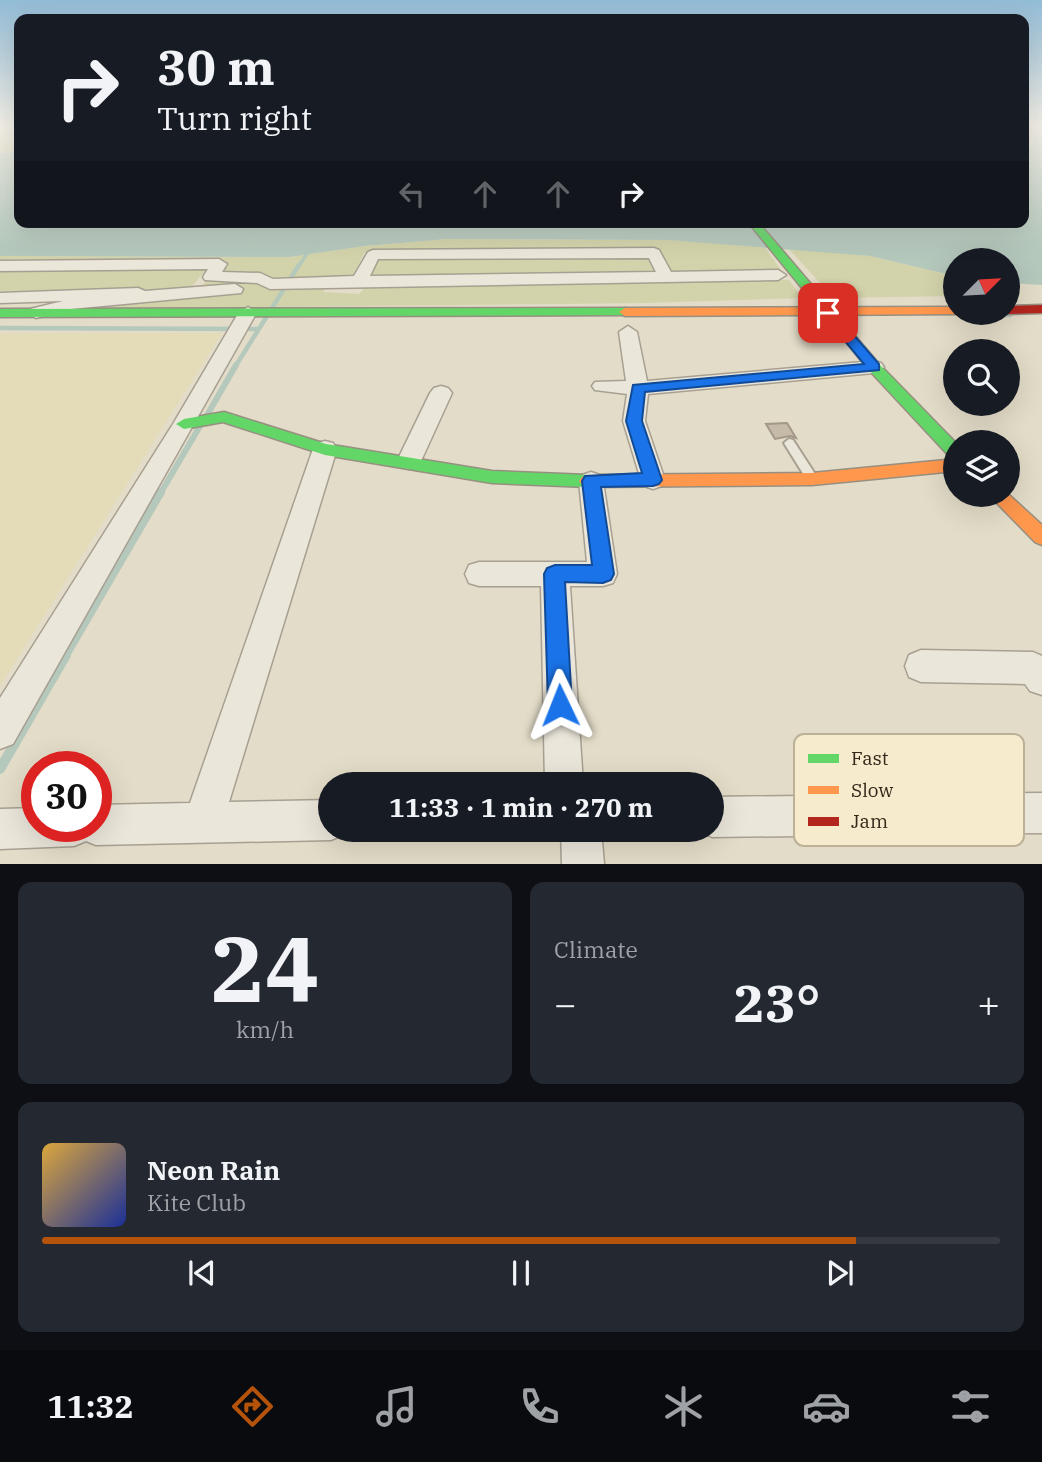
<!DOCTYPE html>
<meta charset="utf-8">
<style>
:root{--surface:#171b24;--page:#242831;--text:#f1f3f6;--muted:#9ea1a6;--line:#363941;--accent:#b45309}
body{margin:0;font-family:"IBM Plex Serif",serif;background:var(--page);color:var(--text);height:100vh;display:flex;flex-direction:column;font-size:26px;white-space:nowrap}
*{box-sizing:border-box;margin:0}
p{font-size:23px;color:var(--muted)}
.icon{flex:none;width:38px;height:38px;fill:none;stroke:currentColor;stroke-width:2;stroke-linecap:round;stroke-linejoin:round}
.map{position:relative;height:864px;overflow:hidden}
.panel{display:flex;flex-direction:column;gap:18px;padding:18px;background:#0d0f14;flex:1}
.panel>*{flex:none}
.banner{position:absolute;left:14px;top:14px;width:1015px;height:214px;border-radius:14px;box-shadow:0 7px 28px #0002;background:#171b24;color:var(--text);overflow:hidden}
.needle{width:46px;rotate:66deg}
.tools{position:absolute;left:943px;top:248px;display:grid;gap:14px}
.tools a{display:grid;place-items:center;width:77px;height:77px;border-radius:50%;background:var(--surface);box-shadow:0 7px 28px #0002;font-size:35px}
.speed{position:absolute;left:21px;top:751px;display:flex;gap:14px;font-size:35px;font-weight:700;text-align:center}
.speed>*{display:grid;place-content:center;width:91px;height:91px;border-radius:50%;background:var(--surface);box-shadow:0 7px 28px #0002;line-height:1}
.speed .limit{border:10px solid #d22;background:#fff;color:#111}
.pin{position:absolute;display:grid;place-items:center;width:60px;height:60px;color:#fff;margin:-30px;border-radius:14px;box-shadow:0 4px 10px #0006}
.me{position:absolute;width:77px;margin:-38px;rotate:358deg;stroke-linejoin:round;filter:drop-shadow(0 0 5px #0008)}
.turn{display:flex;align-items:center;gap:24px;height:147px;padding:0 28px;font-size:32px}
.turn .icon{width:91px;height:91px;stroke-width:2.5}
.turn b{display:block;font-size:49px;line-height:60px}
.lanes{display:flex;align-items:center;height:66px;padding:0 28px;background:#0003;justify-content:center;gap:35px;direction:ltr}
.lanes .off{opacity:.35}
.big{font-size:52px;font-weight:800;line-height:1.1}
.panel .widget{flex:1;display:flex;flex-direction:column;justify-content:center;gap:10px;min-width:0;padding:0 24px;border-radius:14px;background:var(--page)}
.panel .dial{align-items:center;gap:0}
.dial b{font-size:91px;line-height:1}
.song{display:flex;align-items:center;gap:21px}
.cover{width:84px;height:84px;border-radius:10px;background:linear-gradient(135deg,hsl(40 70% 55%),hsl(230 70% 35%))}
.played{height:7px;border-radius:4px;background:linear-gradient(90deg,var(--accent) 85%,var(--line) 85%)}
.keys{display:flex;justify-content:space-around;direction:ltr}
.heat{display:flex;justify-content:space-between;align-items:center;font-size:38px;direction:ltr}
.panel .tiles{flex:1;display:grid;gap:18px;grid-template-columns:1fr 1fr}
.widget:last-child{grid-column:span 2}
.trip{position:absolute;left:318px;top:772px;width:406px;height:70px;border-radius:35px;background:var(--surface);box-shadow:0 7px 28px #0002;font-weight:800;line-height:70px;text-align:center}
.menu{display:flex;height:112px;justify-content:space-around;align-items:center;background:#090b0e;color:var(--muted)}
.menu .icon{width:49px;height:49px}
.menu .on{color:var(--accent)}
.menu b{font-size:32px;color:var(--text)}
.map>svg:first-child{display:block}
.farmland{fill:#e4dcb8}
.green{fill:#d2d3aa}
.water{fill:#b5c8bc}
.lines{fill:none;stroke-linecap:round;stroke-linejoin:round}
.stream-far4{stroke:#b5c8bc;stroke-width:3.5}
.stream-far3{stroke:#b5c8bc;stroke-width:4.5}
.stream-far2{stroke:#b5c8bc;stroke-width:6}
.stream-far1{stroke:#b5c8bc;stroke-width:8}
.stream{stroke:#b5c8bc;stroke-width:10}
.building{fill:#c6baa9;stroke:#a39788;stroke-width:2}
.lane-casing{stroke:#a7a092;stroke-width:4}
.street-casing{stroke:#a7a092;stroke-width:3}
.fast-casing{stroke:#979082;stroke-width:3}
.slow-casing{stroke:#979082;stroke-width:3}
.jam-casing{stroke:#979082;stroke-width:3}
.lane{fill:#ebe6da;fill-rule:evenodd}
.street{fill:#ebe6da;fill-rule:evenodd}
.fast{fill:#63d668;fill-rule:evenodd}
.slow{fill:#ff974d;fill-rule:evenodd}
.jam{fill:#b3261e;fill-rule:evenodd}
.route{fill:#1a73e8;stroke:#114b97;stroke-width:2}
.key{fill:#f6ebcc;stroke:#bcb097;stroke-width:2}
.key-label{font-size:19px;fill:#35281b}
</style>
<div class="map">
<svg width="1042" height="864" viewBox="0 0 1042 864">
<rect width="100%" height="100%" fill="#e3dcc8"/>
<path class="farmland" d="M0 333H222L0 686Z"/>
<path class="green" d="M0 127H19V152L0 153Z
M446 239 669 240 764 246 781 270 672 274 657 251 364 253 352 278 332 279 323 292 359 294 365 288 558 281 789 280 802 298 644 303 64 309 119 302 189 299 224 263H0V256L290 257 365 246Z
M788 248 870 256 955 276V296L834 298Z
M649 255 659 275 372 277 379 257Z
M0 268H207L190 289 0 291Z"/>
<path class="water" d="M1024 127H1042V285L1008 283V261H956L955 276 870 256 669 240 446 239 365 246 290 257 0 256V153L19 152V222H1024Z"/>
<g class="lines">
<path class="stream-far4" d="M298 267 311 248"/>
<path class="stream-far3" d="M984 316 1010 315
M0 328 257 329
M235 367 299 265"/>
<path class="stream-far2" d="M206 417 236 365
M160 494 200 426"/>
<path class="stream-far1" d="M65 657 161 492"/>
<path class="stream" d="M0 769 66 655"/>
</g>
<path class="building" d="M787 423 796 438 790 436 775 439 766 424Z"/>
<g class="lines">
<defs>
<path id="lane" d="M789 439 793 440 815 474 817 477 815 480H807L784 443Z"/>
<path id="street" d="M654 248 659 250 671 272 778 270 786 275 778 280 270 289 257 283 205 280 203 277 208 269 0 271V261L219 259 227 264 222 272 260 273 273 279 354 276 368 252 373 250ZM649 258 656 272 370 276 378 259Z
M235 284 243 289 241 293 71 309 36 318 27 313 30 309 63 301 0 303V293L138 288 145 291Z
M248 307 257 312 13 744 0 749V698L173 424 239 312Z
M628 326 637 332 647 381 874 361 881 363 884 367 881 371 874 373 648 394 645 421 665 480 662 486 653 489 644 486 641 480 623 421 627 394 595 390 592 386 595 382 626 381 619 332Z
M441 386 448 388 452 393 421 461 417 467 409 469 401 467 397 461 430 393 434 388Z
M325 441 333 443 337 449 229 802 331 800V830H347L345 834 331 840 96 845 86 841 74 846 0 849V809L37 808V826H96V805L190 803 313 449 317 443Z
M591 472 600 475 603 481 617 574 613 583 603 586H570L583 784H545L541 586H479L469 583 465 574 469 565 479 562H587L579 481 582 475Z
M921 650 1033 652 1042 656V695L1030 691 1025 684 921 682 909 677 905 666 909 655Z
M1042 793V833L712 837 697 830H712V797Z
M561 830H601L604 864H562Z"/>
<path id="fast" d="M748 222H758L879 364 956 443V459L950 457 869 370Z
M625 308 629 309V315L0 317V309Z
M224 412 326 444 492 471 588 475 594 477 597 481 594 485 588 487 492 483 325 455 223 422 184 429 176 424 184 419Z"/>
<path id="slow" d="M956 307V313L960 314 625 316 619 312 625 308Z
M956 459V471L812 485 588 487 582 485 579 481 582 477 588 475 812 473Z
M1008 494 1042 525V545L1035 542 989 495Z"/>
<path id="jam" d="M1042 305V313L1008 314 1006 313 1008 306Z"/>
</defs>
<use href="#lane" class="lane-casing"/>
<use href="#street" class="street-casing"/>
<use href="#fast" class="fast-casing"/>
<use href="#slow" class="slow-casing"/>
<use href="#jam" class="jam-casing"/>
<use href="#lane" class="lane"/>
<use href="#street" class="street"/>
<use href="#fast" class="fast"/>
<use href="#slow" class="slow"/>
<use href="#jam" class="jam"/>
</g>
<linearGradient id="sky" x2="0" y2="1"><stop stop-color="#93bcd6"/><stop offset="0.51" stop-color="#f2efe6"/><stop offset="1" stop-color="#f2efe6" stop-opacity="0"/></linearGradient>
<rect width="1042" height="248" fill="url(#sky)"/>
<path class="route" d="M828 309 832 310 879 364V370L645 392 642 421 662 480 659 484 653 486 601 487 614 574 611 580 603 583 565 582 572 705 569 714 560 717 552 714 548 705 544 574 547 568 555 565H592L582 481 585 476 642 473 626 421 633 385 864 364 822 313Z"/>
<rect x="794" y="734" width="230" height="112" rx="10" class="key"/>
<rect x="808" y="754" width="31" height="9" fill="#63d668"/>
<rect x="808" y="786" width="31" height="8" fill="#ff974d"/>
<rect x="808" y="817" width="31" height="9" fill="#b3261e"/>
<g class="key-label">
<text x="851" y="765">Fast</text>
<text x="851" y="797">Slow</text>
<text x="851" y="828">Jam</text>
</g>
</svg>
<div class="tools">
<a><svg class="needle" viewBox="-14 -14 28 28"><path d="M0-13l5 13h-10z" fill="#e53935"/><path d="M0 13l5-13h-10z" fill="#9ea1a6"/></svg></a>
<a><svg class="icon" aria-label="search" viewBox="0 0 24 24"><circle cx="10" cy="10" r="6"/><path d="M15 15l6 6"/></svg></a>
<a><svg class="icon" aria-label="layers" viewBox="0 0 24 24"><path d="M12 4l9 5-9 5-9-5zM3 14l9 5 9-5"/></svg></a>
</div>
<div class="speed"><div class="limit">30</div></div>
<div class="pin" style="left:828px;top:313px;background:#d93025"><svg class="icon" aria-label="arrive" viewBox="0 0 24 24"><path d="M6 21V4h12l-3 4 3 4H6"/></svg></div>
<svg class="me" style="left:560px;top:705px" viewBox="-20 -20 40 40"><path d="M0-17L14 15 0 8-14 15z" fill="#1a73e8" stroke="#fff" stroke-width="4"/></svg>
<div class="trip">11:33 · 1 min · 270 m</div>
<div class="banner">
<div class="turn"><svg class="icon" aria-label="right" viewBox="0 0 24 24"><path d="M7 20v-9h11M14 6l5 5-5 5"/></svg><div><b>30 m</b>Turn right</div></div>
<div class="lanes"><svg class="icon off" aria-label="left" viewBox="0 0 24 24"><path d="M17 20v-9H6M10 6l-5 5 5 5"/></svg><svg class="icon off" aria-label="ahead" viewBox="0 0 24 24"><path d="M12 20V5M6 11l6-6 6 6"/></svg><svg class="icon off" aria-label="ahead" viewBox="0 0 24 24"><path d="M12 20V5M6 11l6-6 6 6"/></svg><svg class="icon" aria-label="right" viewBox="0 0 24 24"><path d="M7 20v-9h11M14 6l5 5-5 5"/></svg></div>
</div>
</div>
<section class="panel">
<div class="tiles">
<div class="widget dial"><b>24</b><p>km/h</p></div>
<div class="widget"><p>Climate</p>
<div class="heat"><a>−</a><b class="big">23°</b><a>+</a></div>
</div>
<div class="widget">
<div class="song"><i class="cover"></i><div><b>Neon Rain</b><p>Kite Club</p></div></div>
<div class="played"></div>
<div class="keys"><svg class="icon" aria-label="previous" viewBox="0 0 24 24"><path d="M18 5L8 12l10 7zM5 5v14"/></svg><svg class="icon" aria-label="pause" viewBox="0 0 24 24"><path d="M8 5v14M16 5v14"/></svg><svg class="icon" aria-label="next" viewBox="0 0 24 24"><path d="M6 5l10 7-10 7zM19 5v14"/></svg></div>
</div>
</div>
</section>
<nav class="menu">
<b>11:32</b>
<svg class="icon on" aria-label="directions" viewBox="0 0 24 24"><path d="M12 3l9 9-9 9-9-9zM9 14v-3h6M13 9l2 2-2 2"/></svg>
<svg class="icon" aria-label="music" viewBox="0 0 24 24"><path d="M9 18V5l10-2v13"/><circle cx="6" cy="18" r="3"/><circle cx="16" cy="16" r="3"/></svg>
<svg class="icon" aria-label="phone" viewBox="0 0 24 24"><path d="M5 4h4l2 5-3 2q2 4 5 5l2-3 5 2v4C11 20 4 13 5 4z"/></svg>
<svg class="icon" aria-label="climate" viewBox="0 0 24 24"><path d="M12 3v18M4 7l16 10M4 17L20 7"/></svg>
<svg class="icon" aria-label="car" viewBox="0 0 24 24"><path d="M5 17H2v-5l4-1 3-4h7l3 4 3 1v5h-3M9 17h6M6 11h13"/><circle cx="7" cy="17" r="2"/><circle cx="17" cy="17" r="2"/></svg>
<svg class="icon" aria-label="filters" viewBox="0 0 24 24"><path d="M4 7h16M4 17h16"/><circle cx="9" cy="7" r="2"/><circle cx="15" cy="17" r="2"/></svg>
</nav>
